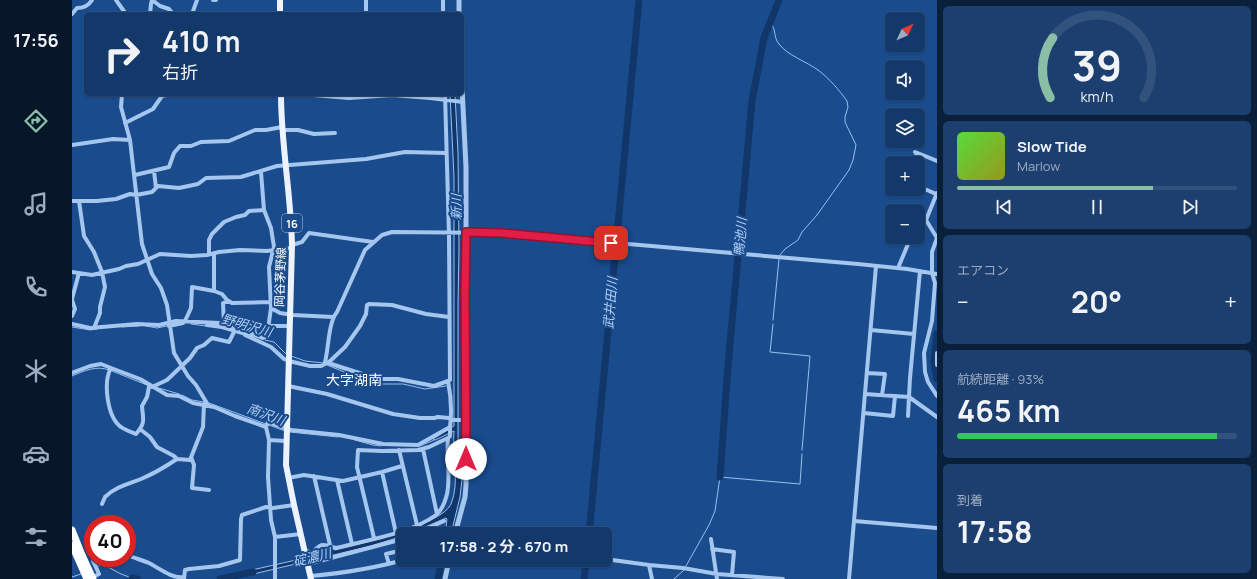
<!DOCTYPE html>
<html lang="ja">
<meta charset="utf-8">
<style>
:root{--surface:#13386a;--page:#1c3f70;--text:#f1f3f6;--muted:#9dacc1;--line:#32527e;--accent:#8abfa5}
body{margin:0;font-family:Manrope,"Noto Sans JP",sans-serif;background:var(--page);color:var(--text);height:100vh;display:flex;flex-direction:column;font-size:15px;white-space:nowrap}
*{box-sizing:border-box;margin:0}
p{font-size:13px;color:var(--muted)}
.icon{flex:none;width:22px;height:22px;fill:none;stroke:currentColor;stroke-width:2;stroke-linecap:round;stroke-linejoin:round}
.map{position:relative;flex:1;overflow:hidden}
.side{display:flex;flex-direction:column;gap:6px;padding:6px;background:#0a1f3a;width:320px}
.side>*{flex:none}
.guide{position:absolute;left:12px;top:12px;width:380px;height:84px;border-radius:6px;box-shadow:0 1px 3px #0004,0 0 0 1px var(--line);background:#13386a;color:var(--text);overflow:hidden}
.needle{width:26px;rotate:46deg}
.controls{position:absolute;left:813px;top:12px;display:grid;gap:8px}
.controls a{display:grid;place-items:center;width:40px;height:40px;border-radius:6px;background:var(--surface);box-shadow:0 1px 3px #0004,0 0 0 1px var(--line);font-size:20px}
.speed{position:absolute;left:12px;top:515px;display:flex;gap:8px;font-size:20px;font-weight:700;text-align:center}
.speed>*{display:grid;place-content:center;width:52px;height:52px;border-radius:50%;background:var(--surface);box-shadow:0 1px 3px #0004,0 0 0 1px var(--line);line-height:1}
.speed .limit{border:6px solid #d22;background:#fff;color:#111}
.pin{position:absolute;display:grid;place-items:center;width:34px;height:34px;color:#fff;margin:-17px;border-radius:8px;box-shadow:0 2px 6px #0006}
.me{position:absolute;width:44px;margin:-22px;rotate:0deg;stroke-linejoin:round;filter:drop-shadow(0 0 3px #0008)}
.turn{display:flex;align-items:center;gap:14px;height:84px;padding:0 12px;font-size:18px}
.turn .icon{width:52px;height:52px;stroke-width:2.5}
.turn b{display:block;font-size:28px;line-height:34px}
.big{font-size:30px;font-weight:700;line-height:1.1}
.side .widget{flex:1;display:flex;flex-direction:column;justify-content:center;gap:6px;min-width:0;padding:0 14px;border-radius:6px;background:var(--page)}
.side .dial{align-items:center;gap:0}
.dial svg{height:104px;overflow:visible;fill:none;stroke:var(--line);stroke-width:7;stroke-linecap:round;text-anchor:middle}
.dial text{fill:var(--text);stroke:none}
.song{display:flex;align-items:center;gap:12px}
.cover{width:48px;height:48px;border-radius:6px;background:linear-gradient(135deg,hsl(110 70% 55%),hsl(60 70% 35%))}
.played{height:4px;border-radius:2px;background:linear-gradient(90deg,var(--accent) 70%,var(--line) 70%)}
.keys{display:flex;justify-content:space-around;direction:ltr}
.heat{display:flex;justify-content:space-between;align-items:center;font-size:22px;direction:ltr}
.charge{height:6px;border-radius:3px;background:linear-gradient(90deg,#34c759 93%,var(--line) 0)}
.trip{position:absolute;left:324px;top:527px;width:216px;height:40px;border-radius:6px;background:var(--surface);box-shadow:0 1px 3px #0004,0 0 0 1px var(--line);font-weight:700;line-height:40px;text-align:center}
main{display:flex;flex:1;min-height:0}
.tabs{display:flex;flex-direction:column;width:72px;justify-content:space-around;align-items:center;background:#08162a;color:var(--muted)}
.tabs .icon{width:28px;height:28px}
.tabs .on{color:var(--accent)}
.tabs b{font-size:18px;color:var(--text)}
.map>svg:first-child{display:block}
.water{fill:#11376a;stroke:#98c0f0}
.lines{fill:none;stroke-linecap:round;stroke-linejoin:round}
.stream{stroke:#98c0f0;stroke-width:1}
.river{stroke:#11376a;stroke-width:7}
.minor{stroke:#a5c6ee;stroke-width:4}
.tertiary{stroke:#a5c6ee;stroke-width:5}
.primary{stroke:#ecf3ff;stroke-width:6}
.motorway{stroke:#fff;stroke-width:7}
.motorway-bridge{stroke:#fff;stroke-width:7}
.route-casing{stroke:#92132f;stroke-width:10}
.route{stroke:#e11d48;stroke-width:7}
.labels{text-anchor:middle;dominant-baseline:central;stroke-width:4;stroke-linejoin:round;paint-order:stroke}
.shield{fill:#194b8d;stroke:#bac9dd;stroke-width:1}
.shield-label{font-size:11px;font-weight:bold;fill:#fff}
.street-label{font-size:12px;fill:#fff;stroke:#194b8d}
.water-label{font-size:13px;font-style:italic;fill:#b1d0f5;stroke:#194b8d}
.quarter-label{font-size:14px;fill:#fff;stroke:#194b8d}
</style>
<main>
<nav class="tabs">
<b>17:56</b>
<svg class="icon on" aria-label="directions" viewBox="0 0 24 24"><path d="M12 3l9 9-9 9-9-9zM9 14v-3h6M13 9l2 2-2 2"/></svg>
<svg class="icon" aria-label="music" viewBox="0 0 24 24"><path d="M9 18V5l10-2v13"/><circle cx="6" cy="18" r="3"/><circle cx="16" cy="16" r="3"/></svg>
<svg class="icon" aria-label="phone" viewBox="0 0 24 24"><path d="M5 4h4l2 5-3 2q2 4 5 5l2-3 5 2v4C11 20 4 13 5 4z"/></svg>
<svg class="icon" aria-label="climate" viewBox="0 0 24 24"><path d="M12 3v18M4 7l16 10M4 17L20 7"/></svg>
<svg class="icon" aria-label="car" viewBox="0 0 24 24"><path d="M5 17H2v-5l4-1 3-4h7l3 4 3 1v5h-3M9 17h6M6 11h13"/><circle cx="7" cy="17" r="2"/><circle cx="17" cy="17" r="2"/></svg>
<svg class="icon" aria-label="filters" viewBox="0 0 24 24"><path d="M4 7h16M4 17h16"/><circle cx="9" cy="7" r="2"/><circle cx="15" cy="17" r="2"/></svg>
</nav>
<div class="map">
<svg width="865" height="579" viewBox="0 0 865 579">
<rect width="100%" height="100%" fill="#194b8d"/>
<path class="water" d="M378 94H383L386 153 387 249 386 304V457L390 479 388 497 379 534H373L375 519 374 518 337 534H331V536L299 546 173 576 171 572 242 556 248 551 259 548 263 550C285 545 370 525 379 504 388 483 380 453 382 431L363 440 361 439 382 426V177Z"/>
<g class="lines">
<path class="stream" d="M698 22C705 30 701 37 707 44 715 55 735 62 746 70 757 78 767 90 775 101L776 107 773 117V122L784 145 781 160 777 170 745 215 730 232 726 240 713 249 708 255
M701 320 707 259
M119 324 134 326
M701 324 698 352 738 356 730 450
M74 326 85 328 95 326
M0 327 18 330 25 329
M50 327 67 326
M193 340 202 342 214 354
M219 356 233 361 251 363
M255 365 287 378 310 384H331L353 389 374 386
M40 371 75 385
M0 376C12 371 24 365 37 370
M87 388 107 394
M110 395 120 400 132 402
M137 403 194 424
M197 425 213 431
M218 432 266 437
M283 440 301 445 309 446
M348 446 362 440
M614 566 637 525 643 511 648 477 728 484 730 454
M24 567 29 565 34 566 49 574 60 578
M0 577 9 574
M602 579 612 570"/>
<path class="river" d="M865 334 862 362 865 379
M648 477 656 366 680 101 692 38 707 0
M517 534 567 0
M60 578 65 579
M148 579 181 572
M366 579 370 560
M512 579 514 560"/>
<path class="minor" d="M44 0 54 14
M80 0 88 6 97 9 101 14
M141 0H144
M371 0V14
M0 14 5 8C12 8 17 5 20 0
M78 14 79 4 80 0
M120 14 125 0
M294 14V0
M50 94 49 107 58 140 70 244 80 274 89 288 95 305 102 353 116 376 124 385 136 405
M87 94 90 96 99 94
M229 94 277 98 320 95 358 98 391 102
M53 123 81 109 90 96
M210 130H226L242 134 263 133
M0 145 41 139 58 140
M843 152 865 161
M841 163 845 153
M82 171 84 188
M189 172 192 210 199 228 202 247 197 267 199 308
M63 175 97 167 102 153 108 146H119L129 142 157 141 183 130H194L210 127
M846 186 864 194
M0 201H25L44 199 58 194 64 195 80 192 86 186 107 188 126 184 134 178 169 177 205 166 294 159 333 152 374 153
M7 201 12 236 22 252 30 272 33 287 28 307V313L22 328
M854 220 865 238
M846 223 854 220 865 193
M865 238 860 252V273L863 283 860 321 852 353 853 372 856 382 865 396
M142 253V291L150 294 155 300 160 303 199 302
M137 254V240L140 234 152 222 164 217 173 215 177 211 192 210
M826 268 839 237
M0 272 20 275 47 269 54 266 66 264 88 254 119 256 135 255 147 252 168 250 195 251 218 248 220 245 230 242 237 233 301 242
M0 299 7 273
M0 300 3 309 0 316
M113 321 119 308 120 287 142 291
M0 324 18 328 65 324 87 325 104 321 148 323 164 328 191 338 195 336 199 308 208 313 221 315 261 317
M152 324 151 303 156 301
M135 325 150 327 174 334
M97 326 111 323
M197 326H218
M799 330 842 334
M175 332 173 335 199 347 212 359 217 361 238 366H249L257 362 273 347 288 326 294 314 295 305 297 304 320 305 354 314 377 317
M865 353V365
M0 373 18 366 29 364 39 368
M795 373 813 374 810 395
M376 381 362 386 326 379H306L253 362C257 347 256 323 265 312L293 250 310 235 320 232 429 233 786 264 835 269 865 274
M79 386 77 387 75 397 70 406C71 420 74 422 64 434 59 432 53 430 49 427 35 417 31 382 39 368L68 379 95 395 107 396 121 403 142 407 163 416 194 427 196 422 219 430 267 435 311 444 346 445 378 427C380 412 379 396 376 381L378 380 377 236 373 94
M216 386 255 394 321 414 348 418H362L366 417 377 418 380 420H394
M80 387 95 380 118 358 125 348 132 345 140 338 157 342 164 328
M793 394 837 397 865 417
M792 413 821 416 823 396
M836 416 838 378 848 271
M194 427 197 440
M68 429 78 437 85 447 102 456 105 459 118 460 131 427 132 404
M376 438 378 436V427
M351 449 365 514
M327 450 345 525
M119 457 122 465 120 488 137 490
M310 472 324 533
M242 476 258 545
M216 478 232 475 271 481 310 472 330 466
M265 480 280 544
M30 504 33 497C43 487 56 484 69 479 81 474 93 467 105 459
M782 521 865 528
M343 534 372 521
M203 537 229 534
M639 539 645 579
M640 549 662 552 660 575
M234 551 240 553C251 541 251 545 264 548 295 540 338 534 364 515 370 510 373 502 375 494 379 475 374 457 376 438L357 447 346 450 310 451 286 450 285 467 302 538
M55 555C62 558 70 560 77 563 87 568 100 579 112 577
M533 559 577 565 611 568 645 574 711 579
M360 560 363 561
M236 564 331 539
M317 564 314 554 331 550
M577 565 580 579
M239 576C271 573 300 569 331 560
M19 578 27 574 21 561 29 558
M112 579 113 570 117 569 147 566 168 560 169 519 170 515 194 507 201 508 222 505
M203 579V537L199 520 196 477 197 440 214 441
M777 579 804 266"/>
<path class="tertiary" d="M387 0V14
M383 534 393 497 394 485 393 294 394 232V167L390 87
M373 579 377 560"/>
<path class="primary" d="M208 0V14
M209 94C209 145 219 194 220 245L214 465 222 505 239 579"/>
<path class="motorway" d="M0 530 10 555
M0 545 15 579"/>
<path class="motorway-bridge" d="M10 555 21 579"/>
</g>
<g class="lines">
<defs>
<path id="route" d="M394 459 393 294 394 232 429 233 539 243"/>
</defs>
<use href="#route" class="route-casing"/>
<use href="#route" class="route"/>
</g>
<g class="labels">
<rect class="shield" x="210" y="214" width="20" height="18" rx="3"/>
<g class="shield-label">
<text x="220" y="223">16</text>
</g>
<g class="street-label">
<text transform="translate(208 277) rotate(-88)">岡谷茅野線</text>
</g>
<g class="water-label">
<text transform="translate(384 207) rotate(-90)">新川</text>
<text transform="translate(668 237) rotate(-85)">鴨池川</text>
<text transform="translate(538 303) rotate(-85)">武井田川</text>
<text transform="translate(175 325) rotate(16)">野明沢川</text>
<text transform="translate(194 414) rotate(20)">南沢川</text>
<text transform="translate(240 557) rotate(-14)">碇濃川</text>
</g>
<g class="quarter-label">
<text x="282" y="379">大字湖南</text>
</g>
</g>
</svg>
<div class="controls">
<a><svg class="needle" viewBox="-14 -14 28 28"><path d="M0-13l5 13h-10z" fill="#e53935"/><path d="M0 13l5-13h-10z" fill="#9dacc1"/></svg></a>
<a><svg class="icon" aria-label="sound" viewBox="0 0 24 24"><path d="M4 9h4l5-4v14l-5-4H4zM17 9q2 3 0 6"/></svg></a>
<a><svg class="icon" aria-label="layers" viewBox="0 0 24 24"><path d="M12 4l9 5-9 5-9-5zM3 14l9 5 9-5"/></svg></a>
<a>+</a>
<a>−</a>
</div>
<div class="speed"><div class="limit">40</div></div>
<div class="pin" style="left:539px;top:243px;background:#d93025"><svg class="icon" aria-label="arrive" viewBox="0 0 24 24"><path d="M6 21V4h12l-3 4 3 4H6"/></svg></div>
<svg class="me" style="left:394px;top:459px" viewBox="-20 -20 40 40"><circle r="19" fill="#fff"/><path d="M0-13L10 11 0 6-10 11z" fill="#e11d48"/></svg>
<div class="trip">17:58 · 2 分 · 670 m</div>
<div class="guide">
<div class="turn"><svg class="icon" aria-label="right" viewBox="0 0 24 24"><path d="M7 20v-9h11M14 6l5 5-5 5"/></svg><div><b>410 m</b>右折</div></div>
</div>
</div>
<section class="side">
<div class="widget dial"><svg viewBox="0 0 100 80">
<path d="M14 69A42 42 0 1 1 86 69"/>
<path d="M14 69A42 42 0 0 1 16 23" stroke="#8abfa5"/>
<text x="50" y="56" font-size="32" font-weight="700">39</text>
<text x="50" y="72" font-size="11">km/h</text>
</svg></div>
<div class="widget">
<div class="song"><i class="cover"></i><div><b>Slow Tide</b><p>Marlow</p></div></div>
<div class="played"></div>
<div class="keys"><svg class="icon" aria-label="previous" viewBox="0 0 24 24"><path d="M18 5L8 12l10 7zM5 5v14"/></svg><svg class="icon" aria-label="pause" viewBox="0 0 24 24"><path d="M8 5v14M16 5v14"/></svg><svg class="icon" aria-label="next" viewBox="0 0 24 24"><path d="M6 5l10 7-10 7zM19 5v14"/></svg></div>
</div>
<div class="widget"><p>エアコン</p>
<div class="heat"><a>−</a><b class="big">20°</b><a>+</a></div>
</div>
<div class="widget"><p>航続距離 · 93%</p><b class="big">465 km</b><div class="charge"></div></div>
<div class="widget"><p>到着</p><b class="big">17:58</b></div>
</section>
</main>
